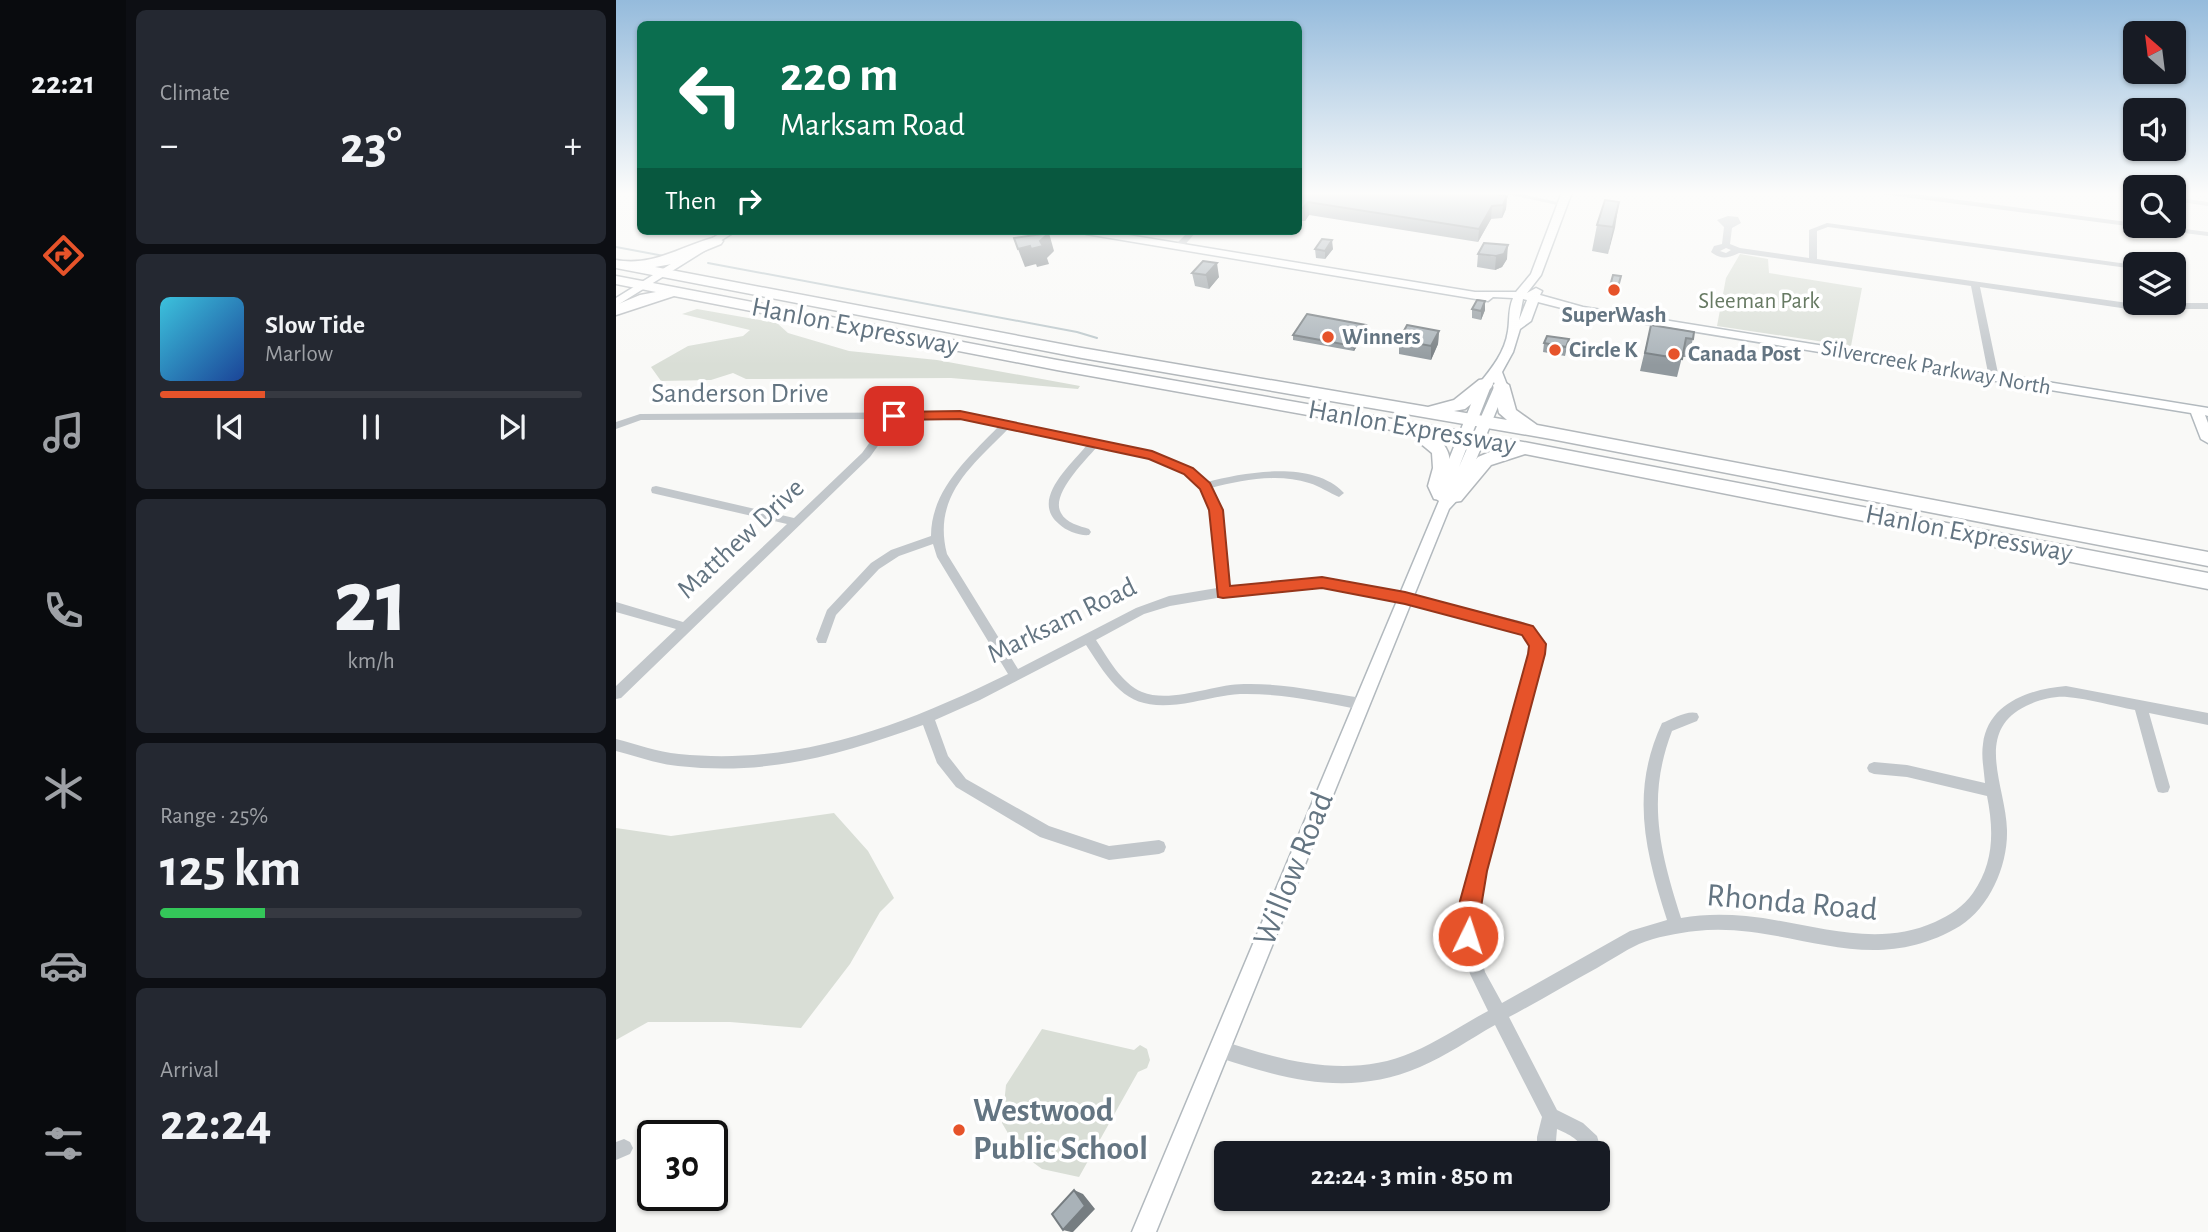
<!DOCTYPE html>
<meta charset="utf-8">
<style>
:root{--surface:#171b24;--page:#242831;--text:#f1f3f6;--muted:#9ea1a6;--line:#363941;--accent:#e6532a}
body{margin:0;font-family:"Alegreya Sans",sans-serif;background:var(--page);color:var(--text);height:100vh;display:flex;flex-direction:column;font-size:26px;white-space:nowrap}
*{box-sizing:border-box;margin:0}
p{font-size:23px;color:var(--muted)}
.icon{flex:none;width:38px;height:38px;fill:none;stroke:currentColor;stroke-width:2;stroke-linecap:round;stroke-linejoin:round}
.map{position:relative;flex:1;overflow:hidden}
.details{display:flex;flex-direction:column;gap:10px;padding:10px;background:#0d0f14;width:490px}
.details>*{flex:none}
.banner{position:absolute;left:21px;top:21px;width:665px;height:214px;border-radius:10px;box-shadow:0 2px 5px #0004;background:#0b6e4f;color:#fff;overflow:hidden}
.needle{width:46px;rotate:332deg}
.buttons{position:absolute;left:1507px;top:21px;display:grid;gap:14px}
.buttons a{display:grid;place-items:center;width:63px;height:63px;border-radius:10px;background:var(--surface);box-shadow:0 2px 5px #0004;font-size:35px}
.speed{position:absolute;left:21px;top:1120px;display:flex;gap:14px;font-size:35px;font-weight:700;text-align:center}
.speed>*{display:grid;place-content:center;width:91px;height:91px;border-radius:50%;background:var(--surface);box-shadow:0 2px 5px #0004;line-height:1}
.speed .limit{border:4px solid #111;border-radius:10px;background:#fff;color:#111}
.pin{position:absolute;display:grid;place-items:center;width:60px;height:60px;color:#fff;margin:-30px;border-radius:14px;box-shadow:0 4px 10px #0006}
.me{position:absolute;width:77px;margin:-38px;rotate:4deg;stroke-linejoin:round;filter:drop-shadow(0 0 5px #0008)}
.turn{display:flex;align-items:center;gap:24px;height:147px;padding:0 28px;font-size:32px}
.turn .icon{width:91px;height:91px;stroke-width:2.5}
.turn b{display:block;font-size:49px;line-height:60px}
.then{display:flex;align-items:center;height:66px;padding:0 28px;background:#0003;gap:14px;font-size:26px}
.big{font-size:52px;font-weight:600;line-height:1.1}
.details .tile{flex:1;display:flex;flex-direction:column;justify-content:center;gap:10px;min-width:0;padding:0 24px;border-radius:10px;background:var(--page)}
.details .dial{align-items:center;gap:0}
.dial b{font-size:91px;line-height:1}
.song{display:flex;align-items:center;gap:21px}
.cover{width:84px;height:84px;border-radius:10px;background:linear-gradient(135deg,hsl(190 70% 55%),hsl(220 70% 35%))}
.played{height:7px;border-radius:4px;background:linear-gradient(90deg,var(--accent) 25%,var(--line) 25%)}
.keys{display:flex;justify-content:space-around;direction:ltr}
.heat{display:flex;justify-content:space-between;align-items:center;font-size:38px;direction:ltr}
.charge{height:10px;border-radius:5px;background:linear-gradient(90deg,#34c759 25%,var(--line) 0)}
.trip{position:absolute;left:598px;top:1141px;width:396px;height:70px;border-radius:10px;background:var(--surface);box-shadow:0 2px 5px #0004;font-weight:600;line-height:70px;text-align:center}
main{display:flex;flex:1;min-height:0}
.menu{display:flex;flex-direction:column;width:126px;justify-content:space-around;align-items:center;background:#090b0e;color:var(--muted)}
.menu .icon{width:49px;height:49px}
.menu .on{color:var(--accent)}
.menu b{font-size:32px;color:var(--text)}
.map>svg:first-child{display:block}
.green{fill:#d9ded6}
.lines{fill:none;stroke-linecap:round;stroke-linejoin:round}
.stream{stroke:#bac6ca;stroke-width:2}
.secondary-casing{stroke:#b2b9be;stroke-width:3}
.highway-casing{stroke:#b3b8bc;stroke-width:3}
.street{fill:#c2c7cb;fill-rule:evenodd}
.secondary{fill:#fff;fill-rule:evenodd}
.highway{fill:#fff;fill-rule:evenodd}
.wall{fill:#91999e}
.shaded-wall{fill:#767d81}
.building{fill:#a9b2b8;stroke:#767d81;stroke-width:2}
.route{fill:#e6532a;stroke:#96361b;stroke-width:2}
.poi-dot{fill:#e6532a;stroke:#fff;stroke-width:2.5}
.labels{text-anchor:middle;dominant-baseline:central;stroke-width:7;stroke-linejoin:round;paint-order:stroke}
.far-park-label{font-size:23px;fill:#677a63;stroke:#fff}
.far-poi-label{font-size:23px;font-weight:bold;fill:#647582;stroke:#fff;text-anchor:start}
.far-street-label{font-size:23px;fill:#647582;stroke:#fff}
.street-label{font-size:28px;fill:#647582;stroke:#fff}
.near-street-label{font-size:33px;fill:#647582;stroke:#fff}
.near-poi-label{font-size:33px;font-weight:bold;fill:#647582;stroke:#fff;text-anchor:start}
</style>
<main>
<nav class="menu">
<b>22:21</b>
<svg class="icon on" aria-label="directions" viewBox="0 0 24 24"><path d="M12 3l9 9-9 9-9-9zM9 14v-3h6M13 9l2 2-2 2"/></svg>
<svg class="icon" aria-label="music" viewBox="0 0 24 24"><path d="M9 18V5l10-2v13"/><circle cx="6" cy="18" r="3"/><circle cx="16" cy="16" r="3"/></svg>
<svg class="icon" aria-label="phone" viewBox="0 0 24 24"><path d="M5 4h4l2 5-3 2q2 4 5 5l2-3 5 2v4C11 20 4 13 5 4z"/></svg>
<svg class="icon" aria-label="climate" viewBox="0 0 24 24"><path d="M12 3v18M4 7l16 10M4 17L20 7"/></svg>
<svg class="icon" aria-label="car" viewBox="0 0 24 24"><path d="M5 17H2v-5l4-1 3-4h7l3 4 3 1v5h-3M9 17h6M6 11h13"/><circle cx="7" cy="17" r="2"/><circle cx="17" cy="17" r="2"/></svg>
<svg class="icon" aria-label="filters" viewBox="0 0 24 24"><path d="M4 7h16M4 17h16"/><circle cx="9" cy="7" r="2"/><circle cx="15" cy="17" r="2"/></svg>
</nav>
<section class="details">
<div class="tile"><p>Climate</p>
<div class="heat"><a>−</a><b class="big">23°</b><a>+</a></div>
</div>
<div class="tile">
<div class="song"><i class="cover"></i><div><b>Slow Tide</b><p>Marlow</p></div></div>
<div class="played"></div>
<div class="keys"><svg class="icon" aria-label="previous" viewBox="0 0 24 24"><path d="M18 5L8 12l10 7zM5 5v14"/></svg><svg class="icon" aria-label="pause" viewBox="0 0 24 24"><path d="M8 5v14M16 5v14"/></svg><svg class="icon" aria-label="next" viewBox="0 0 24 24"><path d="M6 5l10 7-10 7zM19 5v14"/></svg></div>
</div>
<div class="tile dial"><b>21</b><p>km/h</p></div>
<div class="tile"><p>Range · 25%</p><b class="big">125 km</b><div class="charge"></div></div>
<div class="tile"><p>Arrival</p><b class="big">22:24</b></div>
</section>
<div class="map">
<svg width="1592" height="1232" viewBox="0 0 1592 1232">
<rect width="100%" height="100%" fill="#f9f9f7"/>
<path class="green" d="M1124 254 1152 259 1153 273 1246 288 1235 346 1101 326 1110 278Z
M81 309 161 323 172 333 233 351 321 360 464 386 462 389 335 378 130 379 117 373 95 380 45 381 35 367 72 346 127 336 134 330 66 314Z
M218 813 252 851 278 898 264 912 234 964 185 1028 114 1022H32L0 1040V828L55 836Z
M426 1029 518 1050 524 1045 531 1049 534 1060 531 1068 522 1072 463 1177 426 1169 403 1152 386 1123 390 1085Z"/>
<g class="lines">
<path class="stream" d="M0 247 48 256
M92 263 461 332 481 338"/>
<defs>
<path id="secondary" d="M946 192H956L925 275 911 293 920 288 926 291 924 295 967 307 1592 408V416L1589 415 1592 423V443L1585 439 1575 413 965 313 922 302 915 321 904 329 897 352 886 372 891 385 845 496 833 509 540 1232H516L823 501 818 497 863 384C876 368 889 352 892 331 894 319 892 310 897 298L877 297 872 301 470 234 465 231H488L859 292H900L915 274ZM907 299 911 300 903 320ZM878 382 879 385 843 467 875 386Z
M108 231H120L0 306V298Z"/>
<path id="highway" d="M100 237 107 241 105 244 56 264 39 267 466 348 812 407 838 400 863 380 869 379 877 384 875 388 849 409 838 411 891 420 883 413 877 385 885 380 893 385 900 410 921 425 1592 552V566L935 439 466 358 0 268V260C37 267 65 246 100 237Z
M0 276 441 360 913 443 1592 573V589L909 454 875 465 845 501 838 502 818 499 812 486 817 468 816 453 792 433 441 370 58 296 0 315V305L24 295 40 292 0 284ZM823 439 881 449 862 457 833 490C826 471 844 461 823 439Z"/>
</defs>
<use href="#secondary" class="secondary-casing"/>
<use href="#highway" class="highway-casing"/>
<path class="street" d="M881 192H897L950 204 946 206Z
M1261 192H1284L1519 223V226H1522L1519 227 1265 194Z
M1495 192 1519 193V197Z
M1558 197 1592 202V206L1558 201Z
M1112 216 1122 217 1125 223 1116 228 1114 244 1124 248 1193 258V230L1211 223 1519 265V269L1212 227 1201 231V259L1512 303H1592V309H1512L1364 287 1383 378 1378 381 1373 378 1355 286 1123 253C1112 258 1105 260 1095 252L1098 246 1106 244 1108 227 1101 220ZM1110 248 1115 250 1110 253 1104 251Z
M1524 226H1545L1592 232V236L1528 228Z
M573 231H581L566 248H560V244Z
M344 412 556 459 576 468 591 482C630 472 697 460 728 493L723 497C713 493 704 486 693 483 662 473 626 480 595 488L606 510 613 587 706 579 789 593 904 621C919 627 927 638 927 654L862 901 860 936 869 972 886 1003 1014 931 1051 920C1029 851 1014 792 1046 723 1056 719 1071 710 1081 713L1083 717 1081 721 1056 731C1030 799 1044 851 1065 918 1087 914 1108 914 1130 916 1193 922 1257 950 1319 922 1334 915 1347 907 1357 893 1378 863 1378 831 1371 796L1291 777 1258 774 1253 772 1251 768 1253 764 1258 762 1291 765 1369 783C1368 770 1365 757 1367 744 1372 703 1414 689 1450 686L1592 713V725L1533 713 1554 787 1552 792 1547 793 1542 792 1540 787 1519 710C1497 706 1474 699 1451 697 1438 696 1422 700 1410 706 1357 732 1390 786 1391 830 1392 865 1374 907 1344 926 1250 982 1175 921 1080 931 1061 933 1040 937 1023 944 1008 951 995 960 981 968 952 984 923 1001 893 1017L941 1110 967 1123 981 1136 986 1153 982 1160V1153H968C966 1140 952 1134 941 1129L939 1153H921V1137L926 1117 879 1025C854 1039 830 1056 804 1067 734 1097 672 1080 604 1058L598 1055 595 1049 598 1043 604 1040C667 1061 733 1080 797 1052 823 1041 847 1024 872 1011L854 974 844 936 846 901 915 654 913 641 900 630 789 603 706 587 607 597 554 606 528 614 480 640C492 658 505 683 526 692 555 704 598 684 628 684 668 683 707 692 746 698L751 700 753 704 751 708 746 710C706 702 665 693 624 694 608 695 592 699 577 702 515 714 501 693 470 645L364 700 319 720 332 756 350 779 433 826 493 846 543 840 548 842 550 847 548 852 543 854 493 860 424 837 340 787 321 763 307 725C223 755 153 776 62 766 41 764 20 756 0 751V739C21 744 41 752 63 754 182 766 286 726 392 674L321 557 317 544 283 556 263 569 220 615 210 643H202L200 639 211 610 255 563 275 550 315 536C315 490 352 458 382 427L344 418 281 419 254 457 5 698 0 699V686L60 629 0 612V602L67 622 171 524 40 494 36 493 35 490 36 487 40 486 178 518 246 453 271 419 25 420 0 429V422L24 414ZM392 429 470 446C454 466 414 500 443 524 450 531 464 536 473 535L475 532 473 529C464 526 450 523 445 513 434 495 469 461 480 448 520 457 586 461 595 513 599 537 599 564 601 588L553 596 520 608 402 669 331 554C316 496 356 466 392 429Z
M8 1139 14 1142 17 1148 14 1154 0 1160V1142Z"/>
<use href="#secondary" class="secondary"/>
<use href="#highway" class="highway"/>
</g>
<path class="wall" d="M682 192 891 196 890 209 886 218 875 219 862 242 693 215 689 221H682Z
M1003 202 992 254 976 251 981 225Z
M699 249H717L709 259 700 258Z
M862 254 891 259 886 267 879 270 861 267Z
M576 273 603 277 593 289 579 286Z
M1005 276 1000 296 992 295 994 286Z
M869 301V310L865 320 856 318V309Z
M1035 325 1077 339 1072 357H1066L1061 377 1024 371Z
M751 329 738 351 677 340V335Z
M823 331 822 344 815 360 783 354V340Z
M953 339 949 356 927 352 928 343Z"/>
<path class="shaded-wall" d="M891 196 890 209 886 218 887 205Z
M692 202 693 215 689 221 687 208Z
M1003 202 999 228 992 254 997 227Z
M876 206 875 219 862 242 863 229Z
M433 233 438 251 431 258 433 264 421 267 415 249Z
M716 240 717 249 709 259V251Z
M892 245 891 259 886 267 879 270 880 256Z
M414 246 420 264 409 267 402 249Z
M601 263 603 277 593 289 590 275Z
M869 301V310L865 320V311Z
M750 325 751 329 738 351 737 346Z
M823 331 822 344 815 360V346Z
M458 1190 467 1194 479 1209 457 1232H455L447 1230Z"/>
<path class="building" d="M682 192H863L891 196 887 205 876 206 863 229 692 202 687 208H682Z
M989 200 1003 202 997 227 981 225Z
M433 233 424 241 427 246 415 249 414 246 402 249 398 238Z
M706 239 716 240 709 251 699 249Z
M868 243 892 245 888 254 880 256 862 254Z
M587 261 601 263 590 275 576 273Z
M997 275 1005 276 1002 287 994 286Z
M861 300 869 301 865 311 856 309Z
M691 314 750 325 737 346 677 335Z
M791 325 823 331 815 346 783 340Z
M1035 325 1078 332 1077 339 1070 338 1066 359 1029 353Z
M931 336 953 339 950 347 928 343Z
M458 1190 469 1206 447 1230 436 1214Z"/>
<linearGradient id="sky" x2="0" y2="1"><stop stop-color="#95bbdc"/><stop offset="0.53" stop-color="#fcfcfb"/><stop offset="1" stop-color="#fcfcfb" stop-opacity="0"/></linearGradient>
<rect width="1592" height="365" fill="url(#sky)"/>
<path class="route" d="M344 411 536 451 577 468 594 483 607 510 614 586 706 577 789 592 917 626 930 644 929 654 871 871 859 943 852 946 844 943 841 936 844 901 912 654 913 646 906 635 789 604 706 588 607 598 602 597 593 510 584 489 568 474 533 459 344 419 278 420 271 416 278 412Z"/>
<g class="poi-dot">
<circle cx="998" cy="290" r="7"/>
<circle cx="712" cy="337" r="7"/>
<circle cx="939" cy="350" r="7"/>
<circle cx="1058" cy="354" r="7"/>
<circle cx="343" cy="1130" r="7"/>
</g>
<g class="labels">
<g class="far-park-label">
<text x="1143" y="301">Sleeman Park</text>
</g>
<g class="far-poi-label">
<text x="998" y="315" text-anchor="middle">SuperWash</text>
<text x="726" y="337">Winners</text>
<text x="953" y="350">Circle K</text>
<text x="1072" y="354">Canada Post</text>
</g>
<g class="far-street-label">
<text transform="translate(1320 368) rotate(10)">Silvercreek Parkway North</text>
</g>
<g class="street-label">
<text transform="translate(239 327) rotate(11)">Hanlon Expressway</text>
<text x="124" y="394">Sanderson Drive</text>
<text transform="translate(796 428) rotate(10)">Hanlon Expressway</text>
<text transform="translate(1353 534) rotate(11)">Hanlon Expressway</text>
<text transform="translate(125 539) rotate(-43)">Matthew Drive</text>
<text transform="translate(446 621) rotate(-26)">Marksam Road</text>
</g>
<g class="near-street-label">
<text transform="translate(678 869) rotate(-68)">Willow Road</text>
<text transform="translate(1176 903) rotate(5)">Rhonda Road</text>
</g>
<g class="near-poi-label">
<text x="357" y="1111">Westwood<tspan x="357" dy="38">Public School</tspan></text>
</g>
</g>
</svg>
<div class="buttons">
<a><svg class="needle" viewBox="-14 -14 28 28"><path d="M0-13l5 13h-10z" fill="#e53935"/><path d="M0 13l5-13h-10z" fill="#9ea1a6"/></svg></a>
<a><svg class="icon" aria-label="sound" viewBox="0 0 24 24"><path d="M4 9h4l5-4v14l-5-4H4zM17 9q2 3 0 6"/></svg></a>
<a><svg class="icon" aria-label="search" viewBox="0 0 24 24"><circle cx="10" cy="10" r="6"/><path d="M15 15l6 6"/></svg></a>
<a><svg class="icon" aria-label="layers" viewBox="0 0 24 24"><path d="M12 4l9 5-9 5-9-5zM3 14l9 5 9-5"/></svg></a>
</div>
<div class="speed"><div class="limit">30</div></div>
<div class="pin" style="left:278px;top:416px;background:#d93025"><svg class="icon" aria-label="arrive" viewBox="0 0 24 24"><path d="M6 21V4h12l-3 4 3 4H6"/></svg></div>
<svg class="me" style="left:852px;top:936px" viewBox="-20 -20 40 40"><circle r="17" fill="#e6532a" stroke="#fff" stroke-width="3"/><path d="M0-11L8 9 0 5-8 9z" fill="#fff"/></svg>
<div class="trip">22:24 · 3 min · 850 m</div>
<div class="banner">
<div class="turn"><svg class="icon" aria-label="left" viewBox="0 0 24 24"><path d="M17 20v-9H6M10 6l-5 5 5 5"/></svg><div><b>220 m</b>Marksam Road</div></div>
<div class="then">Then<svg class="icon" aria-label="right" viewBox="0 0 24 24"><path d="M7 20v-9h11M14 6l5 5-5 5"/></svg></div>
</div>
</div>
</main>
